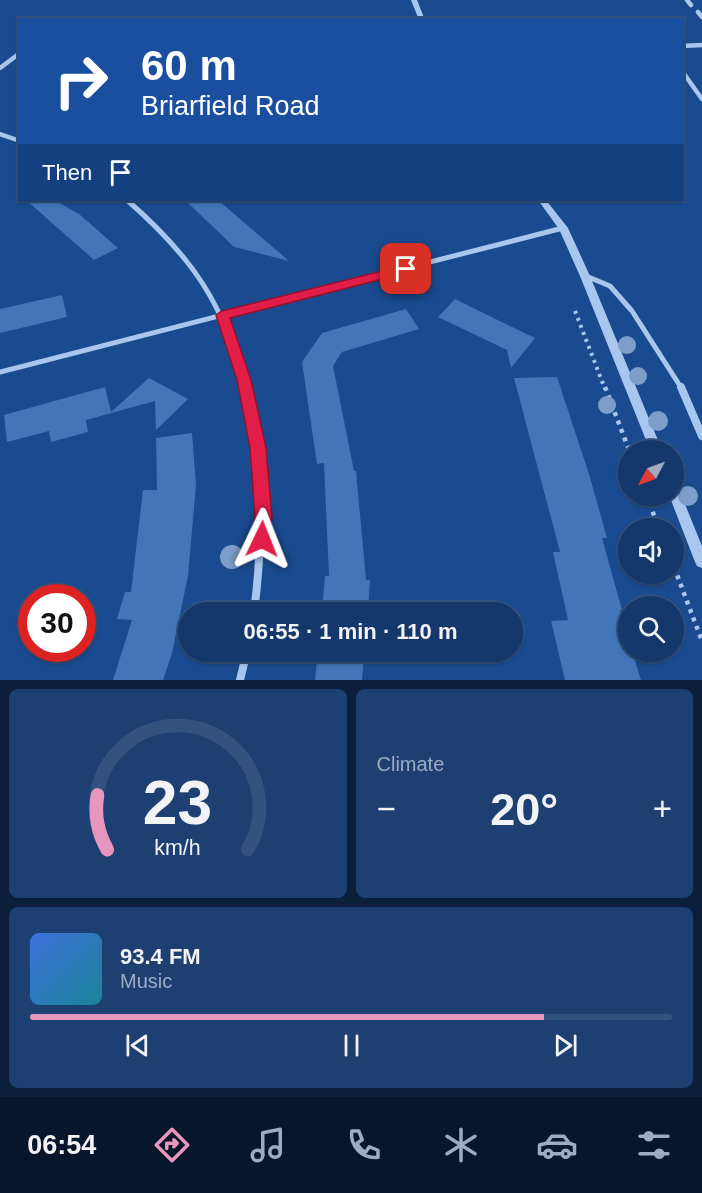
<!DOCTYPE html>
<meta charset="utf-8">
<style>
:root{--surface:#14386c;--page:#1d3f72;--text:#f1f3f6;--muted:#9dacc2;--line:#33527f;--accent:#e797bd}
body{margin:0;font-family:Helvetica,sans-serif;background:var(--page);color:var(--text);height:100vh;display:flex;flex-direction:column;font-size:22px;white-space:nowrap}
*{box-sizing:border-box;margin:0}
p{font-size:20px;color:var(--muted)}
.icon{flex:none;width:33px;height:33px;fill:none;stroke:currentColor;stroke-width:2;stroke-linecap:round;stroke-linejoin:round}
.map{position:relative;height:680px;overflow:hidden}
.drawer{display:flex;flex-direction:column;gap:9px;padding:9px;background:#0b1f3b;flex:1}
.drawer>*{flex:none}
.guide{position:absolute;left:18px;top:18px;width:666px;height:183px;border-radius:0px;box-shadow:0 2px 4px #0004,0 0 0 2px var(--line);background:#1a4fa0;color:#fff;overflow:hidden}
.needle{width:39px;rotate:229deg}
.buttons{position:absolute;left:618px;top:440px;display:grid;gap:12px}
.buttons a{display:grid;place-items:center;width:66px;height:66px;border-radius:50%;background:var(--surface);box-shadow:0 2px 4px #0004,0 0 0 2px var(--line);font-size:30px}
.speed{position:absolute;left:18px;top:584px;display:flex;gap:12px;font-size:30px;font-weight:700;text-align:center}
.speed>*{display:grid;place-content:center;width:78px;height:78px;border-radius:50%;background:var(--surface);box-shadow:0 2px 4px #0004,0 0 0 2px var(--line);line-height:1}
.speed .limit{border:9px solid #d22;background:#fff;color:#111}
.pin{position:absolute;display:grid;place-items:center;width:51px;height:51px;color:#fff;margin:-26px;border-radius:12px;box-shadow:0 3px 9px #0006}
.me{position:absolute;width:66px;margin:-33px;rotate:2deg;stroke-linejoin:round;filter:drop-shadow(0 0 4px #0008)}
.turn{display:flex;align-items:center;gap:21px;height:126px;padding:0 24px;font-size:27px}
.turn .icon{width:78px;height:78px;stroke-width:2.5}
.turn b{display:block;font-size:42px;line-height:51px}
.then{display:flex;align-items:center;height:57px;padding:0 24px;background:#0003;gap:12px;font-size:22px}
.big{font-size:45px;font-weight:700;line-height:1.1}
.drawer .card{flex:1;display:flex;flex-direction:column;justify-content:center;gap:9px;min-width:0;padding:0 21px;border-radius:9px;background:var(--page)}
.drawer .dial{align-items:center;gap:0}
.dial svg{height:156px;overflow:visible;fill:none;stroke:var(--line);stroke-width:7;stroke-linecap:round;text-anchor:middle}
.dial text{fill:var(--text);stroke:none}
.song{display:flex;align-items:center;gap:18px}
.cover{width:72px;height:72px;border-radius:9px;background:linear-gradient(135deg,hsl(220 70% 55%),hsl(190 70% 35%))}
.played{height:6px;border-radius:3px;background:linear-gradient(90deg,var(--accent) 80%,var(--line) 80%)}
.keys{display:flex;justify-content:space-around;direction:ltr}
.heat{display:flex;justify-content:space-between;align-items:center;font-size:33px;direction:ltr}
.drawer .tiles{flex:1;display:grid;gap:9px;grid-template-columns:1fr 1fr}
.card:last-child{grid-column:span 2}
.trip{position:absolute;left:178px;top:602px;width:345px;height:60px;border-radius:30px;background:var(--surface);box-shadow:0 2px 4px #0004,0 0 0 2px var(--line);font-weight:700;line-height:60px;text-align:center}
.dock{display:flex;height:96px;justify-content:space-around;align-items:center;background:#08162b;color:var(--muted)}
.dock .icon{width:42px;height:42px}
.dock .active{color:var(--accent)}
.dock b{font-size:27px;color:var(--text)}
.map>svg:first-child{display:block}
.building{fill:#4375b8}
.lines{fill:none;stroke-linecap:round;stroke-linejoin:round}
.path-far1{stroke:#a9c7ee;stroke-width:4;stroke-dasharray:3 4.5;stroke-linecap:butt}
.path{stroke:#a9c7ee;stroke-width:4.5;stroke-dasharray:4 5;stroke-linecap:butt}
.minor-far2{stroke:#a9c7ee;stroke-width:4.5}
.minor-far1{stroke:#a9c7ee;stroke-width:5}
.minor{stroke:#a9c7ee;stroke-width:8}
.tertiary{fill:#a9c7ee;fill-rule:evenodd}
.tree{fill:#7e9eca}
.route{fill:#e11d48;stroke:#92132f;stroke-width:1.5}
</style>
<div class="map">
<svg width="702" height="680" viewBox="0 0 702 680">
<rect width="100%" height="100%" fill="#1a4b90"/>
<path class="building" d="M26 200H54L79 214 118 248 94 260Z
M185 200H218L289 261 234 247Z
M62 295 67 317 0 333V309Z
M455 299 475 309 535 338 511 368 507 350 438 317Z
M406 309 419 329 342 352 333 366 354 471H356L366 580H370L368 612H322L325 576H329L324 463 317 464 302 362 322 333Z
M557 377 589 474 607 538H602L622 610H620L628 638V651H632L641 680H565L551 621 568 620 553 552H560L514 378Z
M149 378 188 399 156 430 155 401 86 420 88 432 51 442 49 431 7 442 4 415 105 387 111 412Z
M192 433 196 485 188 576 172 653 163 680H113L132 620 117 619 125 592H131L143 490H157L156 438Z
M318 651H364L362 680H315Z"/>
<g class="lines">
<path class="path-far1" d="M575 311 605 389"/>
<path class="path" d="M605 387 629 450
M646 495 659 528
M674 567 702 641"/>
<path class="minor-far2" d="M687 0 691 5
M698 12 702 17
M682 46 702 45
M0 68 20 53
M682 71 702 99
M0 134 20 141"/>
<path class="minor-far1" d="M127 200C192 257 225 304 245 389
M586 276 610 286 632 311 682 389
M0 372 563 228"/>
<path class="minor" d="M245 387C263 463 264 536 254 612
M681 387 702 436
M240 680 247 651"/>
<path class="tertiary" d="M411 0H417L425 20H419Z
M538 200H546L568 228 590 276 662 450H650L580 276 559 229Z
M674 487 678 488 680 492 702 546V568L697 566 695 562 669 495H674Z"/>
</g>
<g class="tree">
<circle cx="627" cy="345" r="9"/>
<circle cx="638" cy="376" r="9"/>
<circle cx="607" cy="405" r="9"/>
<circle cx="658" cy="421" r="10"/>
<circle cx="688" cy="496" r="10"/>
<circle cx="232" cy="557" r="12"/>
</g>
<path class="route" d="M406 265 410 266 412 269 410 272 230 318 251 380 266 448 272 517 268 544 262 546 256 544 254 539 255 517 250 448 237 380 216 315 222 311Z"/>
</svg>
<div class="buttons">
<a><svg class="needle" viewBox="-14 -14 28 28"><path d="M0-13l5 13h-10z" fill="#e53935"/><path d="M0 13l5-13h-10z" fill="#9dacc2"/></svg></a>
<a><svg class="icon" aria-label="sound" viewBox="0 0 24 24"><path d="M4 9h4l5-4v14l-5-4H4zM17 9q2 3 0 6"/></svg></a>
<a><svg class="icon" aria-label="search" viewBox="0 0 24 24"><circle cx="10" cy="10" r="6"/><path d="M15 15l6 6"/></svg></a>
</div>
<div class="speed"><div class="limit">30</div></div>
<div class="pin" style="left:406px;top:269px;background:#d93025"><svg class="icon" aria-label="arrive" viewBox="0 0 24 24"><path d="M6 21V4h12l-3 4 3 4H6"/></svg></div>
<svg class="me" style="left:262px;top:539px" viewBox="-20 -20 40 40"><path d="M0-17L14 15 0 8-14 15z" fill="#e11d48" stroke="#fff" stroke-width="4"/></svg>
<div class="trip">06:55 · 1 min · 110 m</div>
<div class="guide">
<div class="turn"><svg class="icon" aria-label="right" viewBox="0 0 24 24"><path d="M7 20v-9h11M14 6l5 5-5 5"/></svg><div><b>60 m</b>Briarfield Road</div></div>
<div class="then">Then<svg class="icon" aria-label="arrive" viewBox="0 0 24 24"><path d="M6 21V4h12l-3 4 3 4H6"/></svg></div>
</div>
</div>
<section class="drawer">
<div class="tiles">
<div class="card dial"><svg viewBox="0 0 100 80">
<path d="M14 69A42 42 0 1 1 86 69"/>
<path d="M14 69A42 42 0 0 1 9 41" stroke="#e797bd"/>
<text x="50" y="56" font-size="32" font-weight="700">23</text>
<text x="50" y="72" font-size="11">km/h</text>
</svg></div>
<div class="card"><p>Climate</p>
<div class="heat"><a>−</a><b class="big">20°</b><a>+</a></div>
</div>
<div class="card">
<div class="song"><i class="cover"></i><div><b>93.4 FM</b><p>Music</p></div></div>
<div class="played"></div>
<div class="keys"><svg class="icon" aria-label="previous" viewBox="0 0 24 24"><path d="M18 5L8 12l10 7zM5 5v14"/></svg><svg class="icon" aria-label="pause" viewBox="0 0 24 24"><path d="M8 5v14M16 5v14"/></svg><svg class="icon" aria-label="next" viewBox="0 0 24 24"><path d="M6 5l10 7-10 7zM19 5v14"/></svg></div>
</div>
</div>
</section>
<nav class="dock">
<b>06:54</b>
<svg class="icon active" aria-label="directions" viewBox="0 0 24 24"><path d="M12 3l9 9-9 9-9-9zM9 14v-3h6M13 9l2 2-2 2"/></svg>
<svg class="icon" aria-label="music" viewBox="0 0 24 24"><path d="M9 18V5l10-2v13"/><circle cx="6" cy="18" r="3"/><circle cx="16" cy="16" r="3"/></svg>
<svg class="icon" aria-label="phone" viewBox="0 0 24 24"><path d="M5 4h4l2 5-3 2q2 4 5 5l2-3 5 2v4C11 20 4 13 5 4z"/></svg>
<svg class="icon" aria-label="climate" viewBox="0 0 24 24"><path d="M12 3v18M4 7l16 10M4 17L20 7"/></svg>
<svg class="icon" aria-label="car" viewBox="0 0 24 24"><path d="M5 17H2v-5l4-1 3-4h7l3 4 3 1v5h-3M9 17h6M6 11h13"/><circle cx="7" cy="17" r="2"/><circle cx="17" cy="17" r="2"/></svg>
<svg class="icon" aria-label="filters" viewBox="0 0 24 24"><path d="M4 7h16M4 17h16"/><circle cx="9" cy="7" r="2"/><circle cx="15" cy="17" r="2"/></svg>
</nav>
